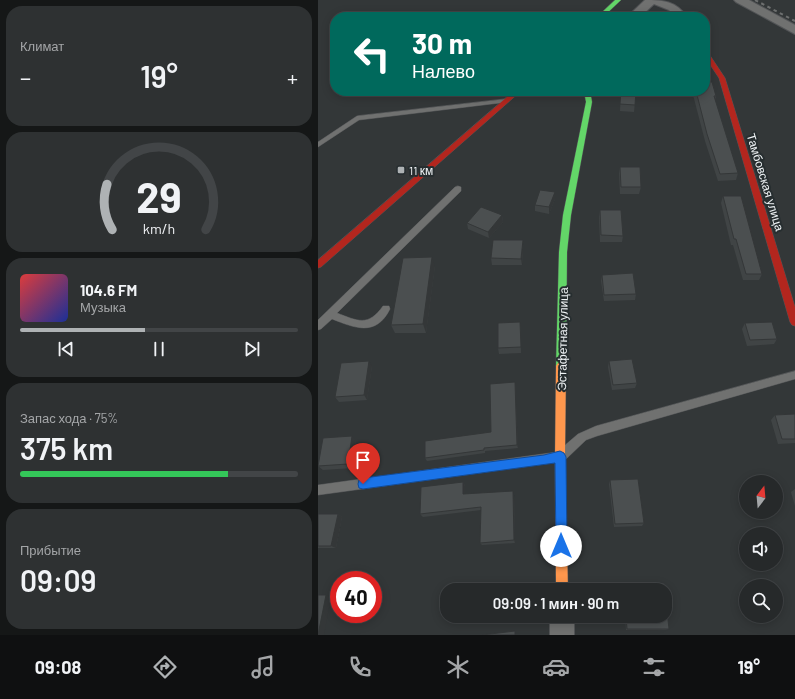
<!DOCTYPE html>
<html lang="ru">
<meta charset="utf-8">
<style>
:root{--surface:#26292a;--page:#2e3132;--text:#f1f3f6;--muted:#a4a6a8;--line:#424547;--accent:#aeb2b4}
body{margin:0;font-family:Barlow,sans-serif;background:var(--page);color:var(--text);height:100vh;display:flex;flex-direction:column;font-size:15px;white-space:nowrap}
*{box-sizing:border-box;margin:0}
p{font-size:13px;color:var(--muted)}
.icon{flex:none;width:22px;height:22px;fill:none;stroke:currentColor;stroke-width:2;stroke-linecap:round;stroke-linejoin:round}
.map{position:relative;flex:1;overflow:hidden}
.panel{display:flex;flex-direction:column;gap:6px;padding:6px;background:#151717;width:318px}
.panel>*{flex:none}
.hud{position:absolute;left:12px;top:12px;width:380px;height:84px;border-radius:16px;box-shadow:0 2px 10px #0003,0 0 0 1px var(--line);background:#00695c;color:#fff;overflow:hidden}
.needle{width:26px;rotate:16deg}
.controls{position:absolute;left:421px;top:475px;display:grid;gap:8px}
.controls a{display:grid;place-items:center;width:44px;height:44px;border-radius:50%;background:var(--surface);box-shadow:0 2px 10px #0003,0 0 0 1px var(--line);font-size:20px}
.speed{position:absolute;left:12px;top:571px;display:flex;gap:8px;font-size:20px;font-weight:700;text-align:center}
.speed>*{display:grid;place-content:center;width:52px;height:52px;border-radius:50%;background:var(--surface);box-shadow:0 2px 10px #0003,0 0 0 1px var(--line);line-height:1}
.speed .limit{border:6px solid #d22;background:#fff;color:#111}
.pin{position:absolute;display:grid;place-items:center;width:34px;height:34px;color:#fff;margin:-41px -17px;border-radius:50% 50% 50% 0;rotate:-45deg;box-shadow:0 0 4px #0007}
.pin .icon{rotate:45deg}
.me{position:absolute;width:44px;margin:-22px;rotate:0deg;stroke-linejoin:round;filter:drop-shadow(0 0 3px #0008)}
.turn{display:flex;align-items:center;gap:14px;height:84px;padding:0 16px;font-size:18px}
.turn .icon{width:52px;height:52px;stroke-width:2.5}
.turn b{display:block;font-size:28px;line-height:34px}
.big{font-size:30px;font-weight:600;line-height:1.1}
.panel .tile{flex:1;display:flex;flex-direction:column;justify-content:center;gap:6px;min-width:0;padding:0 14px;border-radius:16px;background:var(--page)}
.panel .dial{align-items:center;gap:0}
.dial svg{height:104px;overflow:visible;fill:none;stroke:var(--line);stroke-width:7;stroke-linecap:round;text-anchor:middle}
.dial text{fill:var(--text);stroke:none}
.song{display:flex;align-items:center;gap:12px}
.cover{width:48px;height:48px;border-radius:6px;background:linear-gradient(135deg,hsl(0 70% 55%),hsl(230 70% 35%))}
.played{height:4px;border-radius:2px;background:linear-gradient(90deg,var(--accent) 45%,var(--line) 45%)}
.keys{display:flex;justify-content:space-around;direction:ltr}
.heat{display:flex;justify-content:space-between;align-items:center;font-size:22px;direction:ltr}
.charge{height:6px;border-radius:3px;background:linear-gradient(90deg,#34c759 75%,var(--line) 0)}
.trip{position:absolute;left:122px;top:583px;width:232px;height:40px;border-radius:16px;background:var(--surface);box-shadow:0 2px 10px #0003,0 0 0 1px var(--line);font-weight:600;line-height:40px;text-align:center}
.dock{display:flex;height:64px;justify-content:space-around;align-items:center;background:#0f1011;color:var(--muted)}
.dock .icon{width:28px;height:28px}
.dock .selected{color:var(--accent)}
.dock b{font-size:18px;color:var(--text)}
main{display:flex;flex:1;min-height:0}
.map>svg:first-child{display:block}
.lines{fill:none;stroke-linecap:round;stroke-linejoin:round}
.lane-casing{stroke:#525456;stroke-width:1}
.street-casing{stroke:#525456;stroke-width:2}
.fast-casing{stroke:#525456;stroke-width:1}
.slow-casing{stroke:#525456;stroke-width:1}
.jam-casing{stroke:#525456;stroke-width:1}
.lane{fill:#707170;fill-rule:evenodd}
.street{fill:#707170;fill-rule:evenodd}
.fast{fill:#63d668;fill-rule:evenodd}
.slow{fill:#ff974d;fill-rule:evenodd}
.jam{fill:#b3261e;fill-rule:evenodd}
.rail{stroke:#6d6f6f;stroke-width:2;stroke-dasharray:3.5 3.5;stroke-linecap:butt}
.wall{fill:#404445}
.shaded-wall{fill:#343738}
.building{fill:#4b4f50;stroke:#343738}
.route{fill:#1a73e8;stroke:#114b97}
.poi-dot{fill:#aeb2b4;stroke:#272e30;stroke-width:1.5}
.labels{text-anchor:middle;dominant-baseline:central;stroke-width:4;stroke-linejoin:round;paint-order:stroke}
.poi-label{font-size:12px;fill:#f0f4f6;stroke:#272e30;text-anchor:start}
.street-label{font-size:12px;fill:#f0f4f6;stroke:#272e30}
</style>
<main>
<section class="panel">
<div class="tile"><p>Климат</p>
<div class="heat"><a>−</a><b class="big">19°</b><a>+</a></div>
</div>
<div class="tile dial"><svg viewBox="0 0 100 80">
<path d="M14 69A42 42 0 1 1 86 69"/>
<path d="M14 69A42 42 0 0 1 10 34" stroke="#aeb2b4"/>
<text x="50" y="56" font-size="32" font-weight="700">29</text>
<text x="50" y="72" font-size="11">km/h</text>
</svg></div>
<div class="tile">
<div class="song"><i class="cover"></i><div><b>104.6 FM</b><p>Музыка</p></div></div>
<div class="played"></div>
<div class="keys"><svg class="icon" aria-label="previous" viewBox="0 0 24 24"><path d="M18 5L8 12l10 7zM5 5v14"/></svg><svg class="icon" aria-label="pause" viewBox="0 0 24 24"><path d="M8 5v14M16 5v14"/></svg><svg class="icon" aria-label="next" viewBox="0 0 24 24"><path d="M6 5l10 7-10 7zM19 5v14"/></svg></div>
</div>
<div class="tile"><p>Запас хода · 75%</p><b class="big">375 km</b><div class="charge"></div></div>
<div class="tile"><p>Прибытие</p><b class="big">09:09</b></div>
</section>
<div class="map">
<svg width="477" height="635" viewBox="0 0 477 635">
<rect width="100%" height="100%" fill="#333738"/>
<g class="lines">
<defs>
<path id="lane" d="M188 99 191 101 190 102 41 120 0 147V142L39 116Z
M140 186 143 187V191L19 313C40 321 50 327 65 306H71L72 309C58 337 37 328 14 319L3 329 0 330V320L137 187Z
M477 371V379L279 436 268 440 246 461 242 462 0 495V485L239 452 260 434 278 426Z"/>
<path id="street" d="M327 0C345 0 358 1 369 17H357L351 10 336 4 322 17H309Z
M416 0H431L477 25V34L418 2Z
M232 616H256V635H232Z"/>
<path id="fast" d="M297 0H303L285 17H279Z
M266 91H272L274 102 253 215 249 252 248 366 246 369 243 370 240 369 238 366 241 252 245 215 268 102Z"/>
<path id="slow" d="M243 362 246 363 248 366 247 457 250 590H238L237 457 238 366 240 363Z"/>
<path id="jam" d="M387 50 389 51 407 78 477 307V326L474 325 472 322 401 78 387 57Z
M196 91H203L3 267 0 268V260Z"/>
</defs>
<use href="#lane" class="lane-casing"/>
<use href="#street" class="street-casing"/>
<use href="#fast" class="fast-casing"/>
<use href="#slow" class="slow-casing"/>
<use href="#jam" class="jam-casing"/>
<use href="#lane" class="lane"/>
<use href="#street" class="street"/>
<use href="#fast" class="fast"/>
<use href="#slow" class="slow"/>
<use href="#jam" class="jam"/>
<path class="rail" d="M437 0 477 21"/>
</g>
<path class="wall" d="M303 91H318L316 112 302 111Z
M374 91H387L398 96 397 100 420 173 418 180 400 181 387 141Z
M302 167 323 187 321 194H302L301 173Z
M405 196 444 274 441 280H425L415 245H413L403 203Z
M237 199 231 214 217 211V205Z
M282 210 305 236 304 242H282L281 217Z
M184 215 185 222 171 238 150 229 149 223Z
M205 247 204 265H174L173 258Z
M117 266 108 333H77L73 325Z
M284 275 318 294 317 300 286 301 283 281Z
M202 322 203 353 181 354 180 348Z
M427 323 459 339 456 344 429 346 424 329Z
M291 361 319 383 317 388 294 390 290 367Z
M54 366 49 400 21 402 17 397Z
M197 382 200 448 167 451V453L109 461 107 458 173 432Z
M477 414V443L460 444 453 420 457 415Z
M38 440 35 468 5 470 0 466Z
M292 480 326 523 324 526 296 527 291 484Z
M145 482 147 486V494L196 495 197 543 164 545 162 543 163 510 105 517 102 514Z
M477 489V506L473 492Z
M0 514H20L24 517 18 548H0Z
M306 583H346L351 629 348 630H308L307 616H347V590H305V585Z"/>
<path class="shaded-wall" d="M237 192V199L231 214V207Z
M184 215 185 222 171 238 170 232Z
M205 240V247L204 265 203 259Z
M114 257 117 266 108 333 105 324Z
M202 322 203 328V353V347Z
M51 361 54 366 49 400 46 395Z
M197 382V385L200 448 199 445Z
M34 436 38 440 35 468 30 464Z
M145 482 147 486V498L145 494Z
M195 491 196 495 197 543 196 540Z
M20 514 24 517 18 548 13 546Z
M8 595 13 597 6 635H0Z"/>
<path class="building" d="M387 82H394L398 96H396L420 173 402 174 389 134 378 91H387Z
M303 91H318L317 105 302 104Z
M302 167H322L323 187H303Z
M222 190 237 192 231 207 217 205Z
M405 196H423L444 274H428L418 239H416Z
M163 207 184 215 170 232 149 223Z
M282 210H303L305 236 283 235Z
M175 240H205L203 259 173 258Z
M114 257 105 324 73 325 85 258Z
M315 273 318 294 286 295 284 275Z
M202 322 203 347 180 348V323Z
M454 322 459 339 432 340 427 323Z
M314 359 319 383 295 385 291 361Z
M51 361 46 395 17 397 23 363Z
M197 382 199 445 166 448V450L107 458V441L173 432 172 384Z
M477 414V439H464L457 415Z
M34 436 30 464 0 466 5 438Z
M320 479 326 523 297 524 292 480Z
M145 482V494L195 491 196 540 162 543 163 507 102 514 103 487Z
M0 514H20L13 546H0Z
M306 583H346L351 629H309L308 616H347V590H307Z
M0 595H8L0 635Z
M197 631V635H164Z"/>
<path class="route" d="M242 451 246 453 248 457 249 546 248 550 243 551 239 550 238 546 237 463 45 489 41 488 40 484 41 480 45 478 226 455Z"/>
<rect class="poi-dot" x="79" y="166" width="8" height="8" rx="2"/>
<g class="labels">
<g class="poi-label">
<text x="91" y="170">11 км</text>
</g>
<g class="street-label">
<text transform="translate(448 182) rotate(73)">Тамбовская улица</text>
<text transform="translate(244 339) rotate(-89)">Эстафетная улица</text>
</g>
</g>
</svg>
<div class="controls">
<a><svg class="needle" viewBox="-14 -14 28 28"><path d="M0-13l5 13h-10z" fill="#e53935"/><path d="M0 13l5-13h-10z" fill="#a4a6a8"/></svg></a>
<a><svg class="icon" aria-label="sound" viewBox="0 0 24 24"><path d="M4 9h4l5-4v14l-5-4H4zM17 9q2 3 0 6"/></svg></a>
<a><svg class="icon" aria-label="search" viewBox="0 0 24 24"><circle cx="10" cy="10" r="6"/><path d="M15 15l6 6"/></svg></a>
</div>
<div class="speed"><div class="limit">40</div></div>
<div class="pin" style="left:45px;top:484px;background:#d93025"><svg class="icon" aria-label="arrive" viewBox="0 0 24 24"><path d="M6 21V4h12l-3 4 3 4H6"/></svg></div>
<svg class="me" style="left:243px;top:546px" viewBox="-20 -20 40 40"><circle r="19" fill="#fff"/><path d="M0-13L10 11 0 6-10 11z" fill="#1a73e8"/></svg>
<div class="trip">09:09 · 1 мин · 90 m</div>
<div class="hud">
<div class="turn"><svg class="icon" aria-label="left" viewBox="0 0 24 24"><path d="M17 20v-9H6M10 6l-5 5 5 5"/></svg><div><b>30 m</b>Налево</div></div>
</div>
</div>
</main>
<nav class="dock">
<b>09:08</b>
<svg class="icon selected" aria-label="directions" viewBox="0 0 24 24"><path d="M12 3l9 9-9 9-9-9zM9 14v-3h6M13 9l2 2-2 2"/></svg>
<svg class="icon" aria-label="music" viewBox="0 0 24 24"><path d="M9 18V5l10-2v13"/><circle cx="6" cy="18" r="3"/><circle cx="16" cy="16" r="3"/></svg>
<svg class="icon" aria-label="phone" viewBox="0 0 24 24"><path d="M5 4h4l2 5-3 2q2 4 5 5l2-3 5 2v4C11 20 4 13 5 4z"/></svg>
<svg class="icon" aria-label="climate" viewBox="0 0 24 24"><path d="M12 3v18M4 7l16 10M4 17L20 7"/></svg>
<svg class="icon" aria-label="car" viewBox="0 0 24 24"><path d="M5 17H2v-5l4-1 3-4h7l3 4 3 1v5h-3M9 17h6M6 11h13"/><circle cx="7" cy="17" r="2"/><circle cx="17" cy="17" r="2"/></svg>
<svg class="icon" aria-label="filters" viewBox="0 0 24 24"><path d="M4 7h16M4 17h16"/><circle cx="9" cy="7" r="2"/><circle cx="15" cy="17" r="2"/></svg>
<b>19°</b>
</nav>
